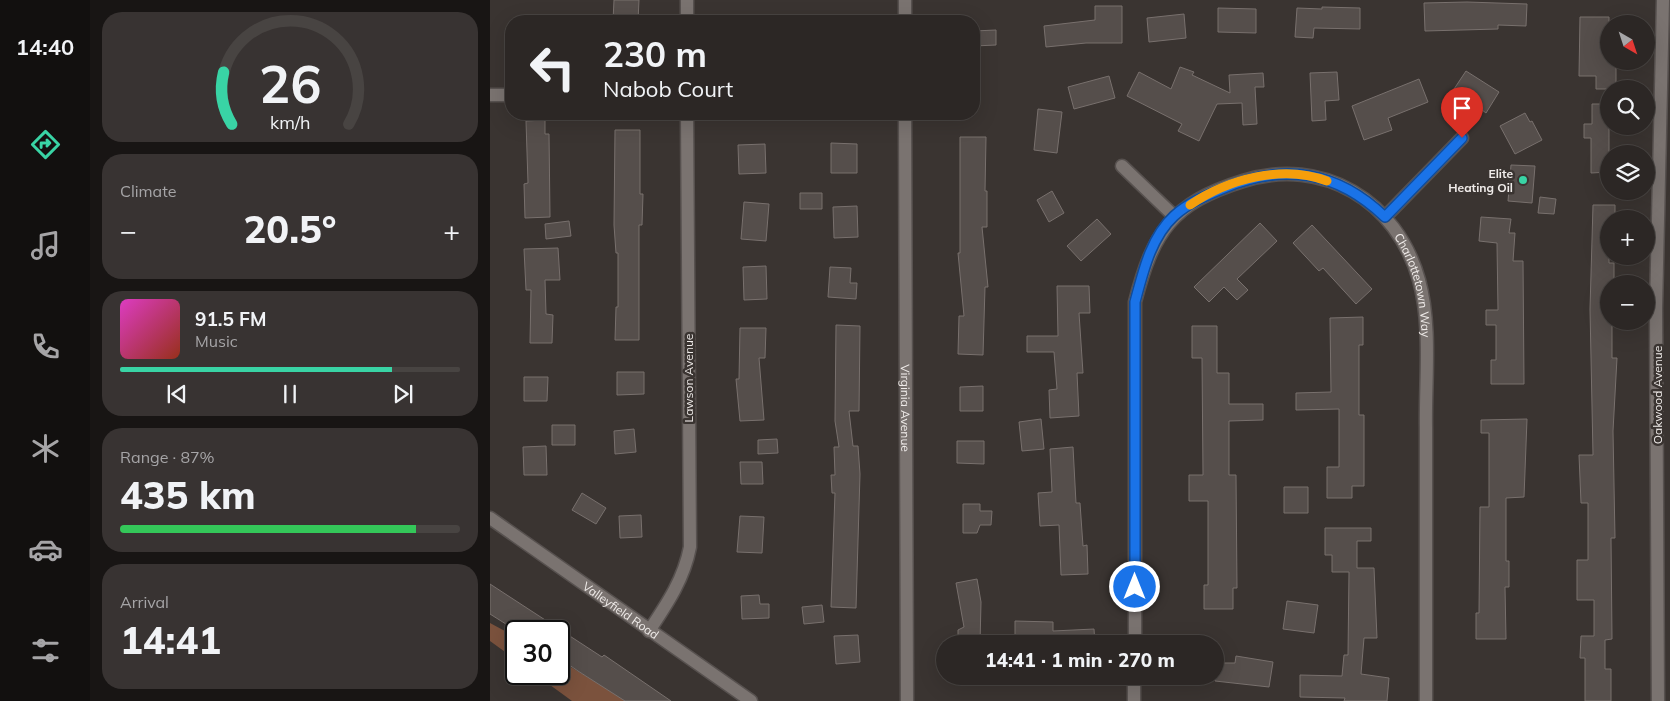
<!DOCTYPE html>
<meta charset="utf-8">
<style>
:root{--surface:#2c2725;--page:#383332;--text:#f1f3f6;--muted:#a6a5a7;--line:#484442;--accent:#39d4a5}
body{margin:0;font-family:Mulish,sans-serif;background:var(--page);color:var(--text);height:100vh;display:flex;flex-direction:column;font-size:19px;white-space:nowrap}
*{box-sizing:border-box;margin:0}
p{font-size:16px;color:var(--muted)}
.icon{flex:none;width:28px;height:28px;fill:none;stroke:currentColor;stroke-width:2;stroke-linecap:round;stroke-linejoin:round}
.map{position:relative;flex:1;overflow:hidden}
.panel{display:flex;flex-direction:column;gap:12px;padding:12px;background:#181514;width:400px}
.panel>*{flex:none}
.guide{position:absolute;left:15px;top:15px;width:475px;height:105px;border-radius:20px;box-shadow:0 5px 20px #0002,0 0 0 1px var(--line);background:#2c2725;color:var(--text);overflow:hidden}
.needle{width:32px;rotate:141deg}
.fabs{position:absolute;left:1110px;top:15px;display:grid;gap:10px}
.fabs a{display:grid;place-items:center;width:55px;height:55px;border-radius:50%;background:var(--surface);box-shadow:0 5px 20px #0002,0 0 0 1px var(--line);font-size:25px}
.speed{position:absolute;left:15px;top:620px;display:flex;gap:10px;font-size:25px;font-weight:700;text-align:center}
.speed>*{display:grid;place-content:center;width:65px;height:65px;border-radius:50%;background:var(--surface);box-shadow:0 5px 20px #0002,0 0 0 1px var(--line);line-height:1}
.speed .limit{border:2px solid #111;border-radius:8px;background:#fff;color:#111}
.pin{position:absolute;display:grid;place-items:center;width:42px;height:42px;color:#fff;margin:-51px -21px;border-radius:50% 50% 50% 0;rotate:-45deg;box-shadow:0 0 5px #0007}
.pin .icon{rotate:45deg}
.me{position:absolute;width:55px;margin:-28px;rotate:0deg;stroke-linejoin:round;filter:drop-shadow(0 0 4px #0008)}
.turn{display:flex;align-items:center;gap:18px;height:105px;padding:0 15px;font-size:22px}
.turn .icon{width:65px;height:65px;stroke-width:2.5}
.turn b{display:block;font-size:35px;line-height:42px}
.big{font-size:38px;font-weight:800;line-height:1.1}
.panel .card{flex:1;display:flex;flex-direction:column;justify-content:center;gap:8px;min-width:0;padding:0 18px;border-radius:20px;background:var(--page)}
.panel .dial{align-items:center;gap:0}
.dial svg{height:130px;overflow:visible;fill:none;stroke:var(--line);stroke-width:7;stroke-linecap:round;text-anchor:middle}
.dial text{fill:var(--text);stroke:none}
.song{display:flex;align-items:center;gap:15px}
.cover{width:60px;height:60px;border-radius:8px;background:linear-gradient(135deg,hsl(310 70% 55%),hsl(10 70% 35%))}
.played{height:5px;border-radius:2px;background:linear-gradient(90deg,var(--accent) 80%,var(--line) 80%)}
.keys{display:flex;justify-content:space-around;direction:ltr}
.heat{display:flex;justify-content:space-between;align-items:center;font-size:28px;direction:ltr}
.charge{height:8px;border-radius:4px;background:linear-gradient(90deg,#34c759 87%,var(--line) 0)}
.trip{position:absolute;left:446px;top:635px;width:288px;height:50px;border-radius:25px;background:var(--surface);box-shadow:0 5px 20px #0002,0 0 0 1px var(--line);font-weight:800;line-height:50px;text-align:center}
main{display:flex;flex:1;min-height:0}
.menu{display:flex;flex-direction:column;width:90px;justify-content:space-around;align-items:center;background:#12100f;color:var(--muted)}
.menu .icon{width:35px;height:35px}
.menu .on{color:var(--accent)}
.menu b{font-size:22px;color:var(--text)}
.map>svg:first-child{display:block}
.green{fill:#7b523d}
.building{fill:#554e4b;stroke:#78706d}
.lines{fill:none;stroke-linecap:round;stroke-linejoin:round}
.minor-casing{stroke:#57514f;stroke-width:15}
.tertiary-casing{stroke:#57514f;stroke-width:15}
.minor{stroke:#7a7370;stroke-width:12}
.tertiary{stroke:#7a7370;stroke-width:12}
.route-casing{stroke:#114b97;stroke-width:12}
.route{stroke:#1a73e8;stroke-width:9}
.slow{stroke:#f59e0b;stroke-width:9}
.poi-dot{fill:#39d4a5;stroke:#3a3431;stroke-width:2}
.labels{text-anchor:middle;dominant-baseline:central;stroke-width:5;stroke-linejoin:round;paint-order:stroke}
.poi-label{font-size:12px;font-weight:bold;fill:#f0ecea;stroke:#3a3431;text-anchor:end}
.street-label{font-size:12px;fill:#f0ecea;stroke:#3a3431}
</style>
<main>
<nav class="menu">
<b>14:40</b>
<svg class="icon on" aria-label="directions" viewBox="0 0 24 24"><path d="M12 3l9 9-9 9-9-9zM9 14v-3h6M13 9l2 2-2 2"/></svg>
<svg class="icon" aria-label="music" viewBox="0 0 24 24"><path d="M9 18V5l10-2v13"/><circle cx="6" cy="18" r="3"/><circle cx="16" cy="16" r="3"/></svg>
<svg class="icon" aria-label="phone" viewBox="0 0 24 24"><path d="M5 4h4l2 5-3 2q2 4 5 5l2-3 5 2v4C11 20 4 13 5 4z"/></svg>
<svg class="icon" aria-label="climate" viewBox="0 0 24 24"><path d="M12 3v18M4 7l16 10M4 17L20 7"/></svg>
<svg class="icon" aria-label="car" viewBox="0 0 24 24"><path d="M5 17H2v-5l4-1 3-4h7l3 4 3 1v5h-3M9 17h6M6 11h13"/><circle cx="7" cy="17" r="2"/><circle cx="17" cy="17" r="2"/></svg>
<svg class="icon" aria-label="filters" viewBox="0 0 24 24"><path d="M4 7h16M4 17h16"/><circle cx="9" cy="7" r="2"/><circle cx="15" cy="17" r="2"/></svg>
</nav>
<section class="panel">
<div class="card dial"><svg viewBox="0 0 100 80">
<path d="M14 69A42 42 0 1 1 86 69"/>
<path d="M14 69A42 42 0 0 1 9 37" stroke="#39d4a5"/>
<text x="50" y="56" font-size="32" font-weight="700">26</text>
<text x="50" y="72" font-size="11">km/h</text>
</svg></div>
<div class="card"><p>Climate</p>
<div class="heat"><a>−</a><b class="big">20.5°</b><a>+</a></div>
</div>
<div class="card">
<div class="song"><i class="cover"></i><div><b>91.5 FM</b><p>Music</p></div></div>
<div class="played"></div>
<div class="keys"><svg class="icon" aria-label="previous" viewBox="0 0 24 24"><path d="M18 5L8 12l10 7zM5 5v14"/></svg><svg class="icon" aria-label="pause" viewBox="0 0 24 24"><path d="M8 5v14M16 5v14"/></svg><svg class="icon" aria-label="next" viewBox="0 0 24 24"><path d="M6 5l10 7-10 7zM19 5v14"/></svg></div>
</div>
<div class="card"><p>Range · 87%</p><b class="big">435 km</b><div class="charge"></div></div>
<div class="card"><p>Arrival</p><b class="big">14:41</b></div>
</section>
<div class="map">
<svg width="1180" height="701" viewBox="0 0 1180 701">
<rect width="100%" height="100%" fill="#3a3431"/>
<path class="green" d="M0 623 26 637V660L0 641Z
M69 660 138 701H82L45 674H69Z"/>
<path class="building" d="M124 0H149L148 21H123Z
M977 2 1037 4 1036 26 1008 25V29L935 31 934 3Z
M605 6H632V43H596L556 47 554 26 605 20Z
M832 7 870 8V29L824 28 823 38 805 37 807 8 832 9Z
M728 8 766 9V33L728 32Z
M694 14 696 38 659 42 657 18Z
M1090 17H1119V61H1126V89H1106V76H1089Z
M506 30V45L484 46V31Z
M690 67 704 72 702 75 740 93 739 75 773 73 774 87H765L767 124 753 125 752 103 727 104 709 141 688 131 692 124 637 96 649 72 681 89Z
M976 71 1009 92 996 113 964 89Z
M847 72 849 100 835 101 836 120 822 121 820 73Z
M619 76 625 98 584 109 578 87Z
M929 79 938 102 898 118 902 130 874 140 862 106Z
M1102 104H1119V172L1101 173V138H1094V124H1102Z
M548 109 572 112 567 153 544 150Z
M1035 113 1040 122 1042 121 1052 140 1025 154 1010 126Z
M55 120V134H59L60 217 35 218 34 184 38 183 36 121Z
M125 130H150V194H153L152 225H149V340H125L126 307H128V253H126L124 225Z
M470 137H496L495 191H497V227H492L498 287H495L493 355 468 354 469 316H474L468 253H470Z
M341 143 367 144V173H341Z
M275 144 276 173 249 174 248 145Z
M1021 165 1045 166 1042 203 1018 201Z
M562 191 574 213 559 222 547 200Z
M310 193H332V209H310Z
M1050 197 1066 199 1064 214 1048 213Z
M254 202 279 204 276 241 251 239Z
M1103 205H1125V219H1119V263H1124V284H1119V321H1122V358H1127L1123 431 1125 538H1121L1122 639 1115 640V669H1121V701H1095V658H1090L1091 636H1104V600H1087V560H1098V503H1091L1089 455H1103L1100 309Z
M367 206 368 237 344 238 343 207Z
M991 217 1021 219 1019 233H1025L1023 261H1033L1034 384H1001V360H1006V325H996V310H1008L1007 243 989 241Z
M607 219 621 234 591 261 577 246Z
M79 221 81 236 56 239 55 224Z
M770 223 787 241 747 279 758 290 747 300 734 287 719 302 704 287Z
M822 225 882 289 866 304 833 268 829 271 803 243Z
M68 248 70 280H55L56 314 63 315 62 343H40L41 290H36L34 249Z
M276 266 277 299 254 300 253 267Z
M340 267 361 268 360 283H367L366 299 338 297Z
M567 286H599L600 313H589L593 373H587L589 416 560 418 559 390 567 389 564 352H537V336H568Z
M873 317V345H869V415H874V486H862V498H837V467H849V409L806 410V393L841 392 840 318Z
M346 325 370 326 369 411H359L363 446H368L370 474 366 608 341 607 345 493H342L341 475H345L344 447H349L345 421Z
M702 326H727V373H739V404H773V420L739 421V475H746L747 588H743V609H714V585H718V501H699V475H713L712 358H702Z
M250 328H276L275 358H269L274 420 250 421 246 379H249Z
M127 372H154V394L127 395Z
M34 377H58L57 401H34Z
M493 386V411H470V387Z
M551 419 554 449 532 451 529 422Z
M1037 419 1034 497 1016 498V561H1019V587H1015L1016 639H986V613H989L990 507H999V433H991V420Z
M62 425H85V445H62Z
M144 429 146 452 125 454 124 431Z
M287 439 288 453 268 454V440Z
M467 441H494V464L467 463Z
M56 446 57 475H34L33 447Z
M583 447 586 503H590L593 546 597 545 598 574 571 575 569 525 550 526 548 493 562 492 560 449Z
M250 462H272L273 484H251Z
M794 487H818V513H794Z
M92 493 116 508 106 524 82 510Z
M473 504H490V511H502L501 525H490L487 533H473Z
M151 515 152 537 130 538 129 516Z
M250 516 274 517 272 553 247 552Z
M835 528H881V541H867V568H884L887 638H874L871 674 899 678 897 701H854L855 698 810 697V675L852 676 854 655H858L859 572H842V555H835Z
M487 579 491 602 490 644H468V630L474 627 466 583Z
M0 584 112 657 114 655 181 701H135L88 671 69 658V631H27L0 614Z
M269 595 270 604H279V618L252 619 251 596Z
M797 601 828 605 824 633 793 629Z
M332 605 334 622 314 624 312 607Z
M525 621 563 622V631L604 629 605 644H525Z
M368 635 370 662 346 664 344 636Z
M746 656 783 662 779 687 725 681V663H745Z"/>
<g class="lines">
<defs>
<g id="minor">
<path d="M415 0V21"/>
<path d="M197 21V0"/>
<path d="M0 95H21"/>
<path id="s1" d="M415 114 417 701"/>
<path d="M632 166 684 216"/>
<path d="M895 217 972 138"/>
<path d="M159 631C177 604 194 579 200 547L197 114"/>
<path id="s2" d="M645 644V302C663 232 682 203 753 181 833 156 907 201 929 280 942 327 935 381 936 428 936 519 936 610 936 701"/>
<path d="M644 701V676"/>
<path d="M1168 701 1166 308 1173 0"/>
</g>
<g id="tertiary">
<path id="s3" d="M0 518 261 701"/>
</g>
</defs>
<use href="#minor" class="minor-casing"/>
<use href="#tertiary" class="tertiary-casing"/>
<use href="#minor" class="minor"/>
<use href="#tertiary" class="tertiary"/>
</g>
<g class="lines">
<defs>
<path id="route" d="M645 587V302C653 272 661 237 684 216 698 203 717 195 734 188 795 163 847 171 895 217L972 138"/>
</defs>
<use href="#route" class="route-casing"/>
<use href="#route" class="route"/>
<path class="slow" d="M700 205C738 179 793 164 837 181"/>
</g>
<circle class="poi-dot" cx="1033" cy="180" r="5"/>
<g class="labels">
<g class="poi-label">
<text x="1023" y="173">Elite<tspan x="1023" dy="14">Heating Oil</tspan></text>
</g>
<g class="street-label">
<text stroke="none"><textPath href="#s2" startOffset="745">Charlottetown Way</textPath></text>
<text transform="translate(198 378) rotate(-90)">Lawson Avenue</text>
<text transform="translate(1167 395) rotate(-90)">Oakwood Avenue</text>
<text stroke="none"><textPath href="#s1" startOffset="294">Virginia Avenue</textPath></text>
<text stroke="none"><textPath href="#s3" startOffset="160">Valleyfield Road</textPath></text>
</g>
</g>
</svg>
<div class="fabs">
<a><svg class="needle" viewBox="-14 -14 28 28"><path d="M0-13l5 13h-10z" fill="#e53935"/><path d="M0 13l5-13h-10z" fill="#a6a5a7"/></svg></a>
<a><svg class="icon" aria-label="search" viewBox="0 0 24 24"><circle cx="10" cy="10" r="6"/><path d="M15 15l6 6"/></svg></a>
<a><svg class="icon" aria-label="layers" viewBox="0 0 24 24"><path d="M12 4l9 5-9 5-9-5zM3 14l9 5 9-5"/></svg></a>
<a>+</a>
<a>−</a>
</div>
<div class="speed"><div class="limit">30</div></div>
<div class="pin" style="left:972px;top:138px;background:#d93025"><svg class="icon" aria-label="arrive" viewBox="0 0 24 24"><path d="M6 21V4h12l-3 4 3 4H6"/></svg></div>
<svg class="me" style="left:645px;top:587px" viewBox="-20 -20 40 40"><circle r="17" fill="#1a73e8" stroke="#fff" stroke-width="3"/><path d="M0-11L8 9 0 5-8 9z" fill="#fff"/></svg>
<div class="trip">14:41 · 1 min · 270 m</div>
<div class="guide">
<div class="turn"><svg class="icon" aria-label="left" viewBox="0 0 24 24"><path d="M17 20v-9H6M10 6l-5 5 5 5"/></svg><div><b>230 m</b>Nabob Court</div></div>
</div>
</div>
</main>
